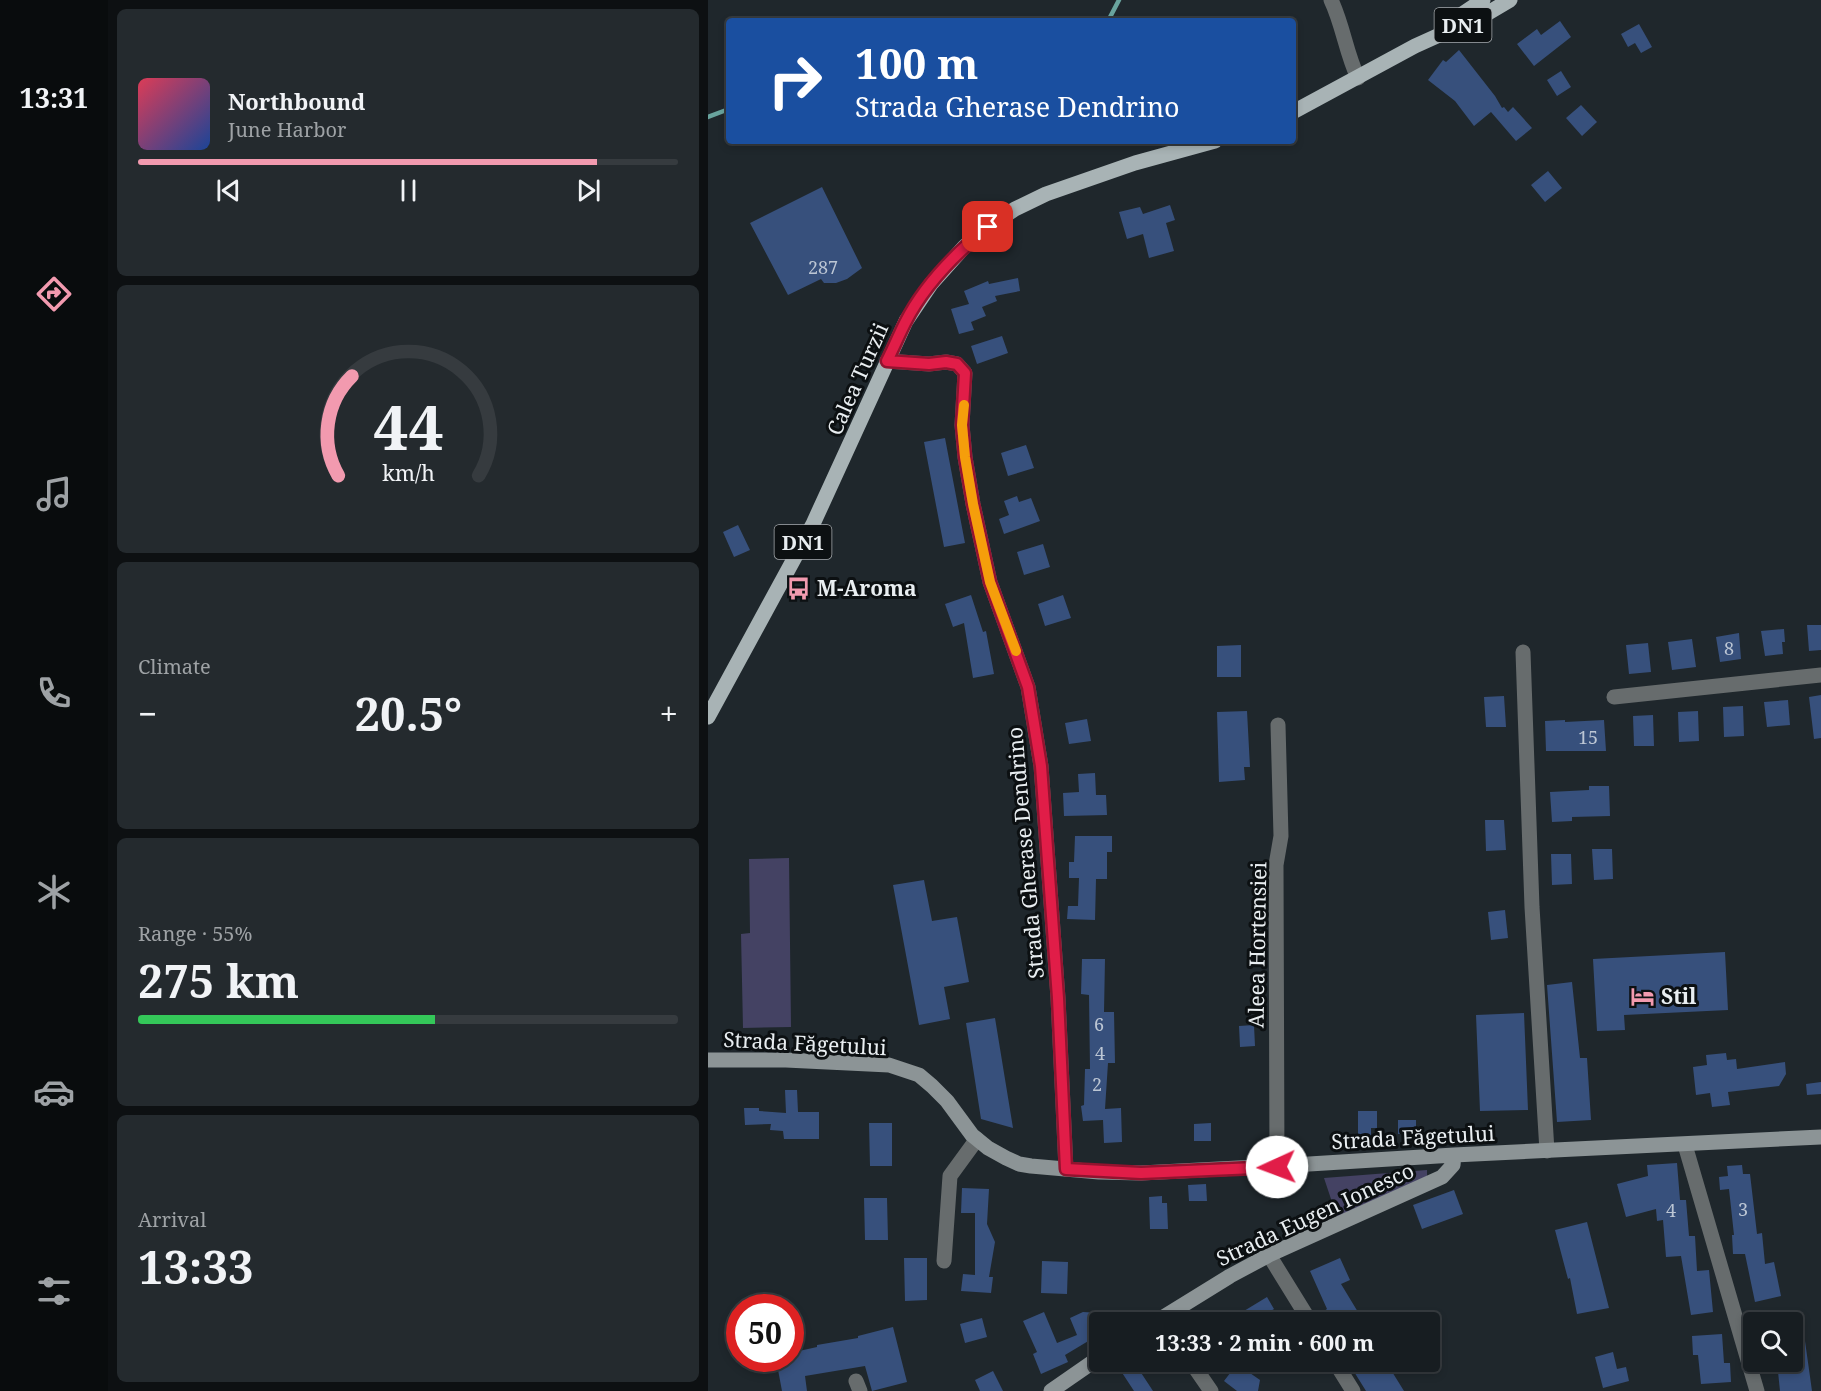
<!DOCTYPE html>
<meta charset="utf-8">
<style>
:root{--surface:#171d21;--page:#242a2e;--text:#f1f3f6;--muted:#9ea2a5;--line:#363b3f;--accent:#f29aaf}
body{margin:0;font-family:"Noto Serif",serif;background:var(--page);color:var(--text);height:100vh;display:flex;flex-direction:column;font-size:22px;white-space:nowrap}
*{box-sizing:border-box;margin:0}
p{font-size:20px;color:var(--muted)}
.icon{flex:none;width:33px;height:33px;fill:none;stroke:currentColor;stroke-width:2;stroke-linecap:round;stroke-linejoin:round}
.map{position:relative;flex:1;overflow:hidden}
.drawer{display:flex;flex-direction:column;gap:9px;padding:9px;background:#0d1012;width:600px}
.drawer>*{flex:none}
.guide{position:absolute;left:18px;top:18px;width:570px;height:126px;border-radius:6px;box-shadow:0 3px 9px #0003,0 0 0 2px var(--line);background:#1a4fa0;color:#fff;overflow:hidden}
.fabs{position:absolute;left:1035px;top:1312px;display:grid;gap:12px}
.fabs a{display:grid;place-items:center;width:60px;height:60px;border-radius:6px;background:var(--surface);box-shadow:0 3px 9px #0003,0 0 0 2px var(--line);font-size:30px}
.speed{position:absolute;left:18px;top:1294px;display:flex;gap:12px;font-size:30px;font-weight:700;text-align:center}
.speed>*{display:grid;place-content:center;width:78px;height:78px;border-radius:50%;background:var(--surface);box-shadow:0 3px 9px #0003,0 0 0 2px var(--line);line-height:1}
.speed .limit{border:9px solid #d22;background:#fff;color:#111}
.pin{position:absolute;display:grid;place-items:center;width:51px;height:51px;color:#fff;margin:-26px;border-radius:12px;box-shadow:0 3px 9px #0006}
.me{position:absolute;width:66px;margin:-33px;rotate:268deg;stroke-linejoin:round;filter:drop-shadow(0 0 4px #0008)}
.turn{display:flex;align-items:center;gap:21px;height:126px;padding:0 30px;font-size:27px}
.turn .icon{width:78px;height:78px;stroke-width:2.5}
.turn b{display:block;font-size:42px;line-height:51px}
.big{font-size:45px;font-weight:700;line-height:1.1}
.drawer .tile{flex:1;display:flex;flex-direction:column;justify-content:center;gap:9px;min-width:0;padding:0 21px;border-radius:9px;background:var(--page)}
.drawer .dial{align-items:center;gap:0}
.dial svg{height:156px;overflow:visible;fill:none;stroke:var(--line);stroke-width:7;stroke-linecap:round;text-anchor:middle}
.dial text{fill:var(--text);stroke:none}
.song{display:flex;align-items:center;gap:18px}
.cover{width:72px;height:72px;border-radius:9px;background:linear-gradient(135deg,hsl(350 70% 55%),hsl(220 70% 35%))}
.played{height:6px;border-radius:3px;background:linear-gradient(90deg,var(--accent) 85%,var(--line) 85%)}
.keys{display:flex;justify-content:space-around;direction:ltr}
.heat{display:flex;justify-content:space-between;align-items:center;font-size:33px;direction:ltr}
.charge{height:9px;border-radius:4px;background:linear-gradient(90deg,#34c759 55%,var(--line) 0)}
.trip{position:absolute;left:381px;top:1312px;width:351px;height:60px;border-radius:6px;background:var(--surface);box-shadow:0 3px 9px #0003,0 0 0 2px var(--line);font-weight:700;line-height:60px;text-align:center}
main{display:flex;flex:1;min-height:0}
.menu{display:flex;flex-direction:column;width:108px;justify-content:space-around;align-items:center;background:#090c0d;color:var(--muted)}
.menu .icon{width:42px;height:42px}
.menu .active{color:var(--accent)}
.menu b{font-size:27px;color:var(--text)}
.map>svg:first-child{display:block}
.green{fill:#444263}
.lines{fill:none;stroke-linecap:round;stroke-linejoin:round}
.stream{stroke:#69a49e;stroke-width:4.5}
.building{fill:#37507c}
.street{stroke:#676c6d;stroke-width:15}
.secondary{stroke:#8c9496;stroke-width:15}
.primary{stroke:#a8b3b5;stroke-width:15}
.route-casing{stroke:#92132f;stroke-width:15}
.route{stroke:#e11d48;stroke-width:10}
.slow{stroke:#f59e0b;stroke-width:10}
.labels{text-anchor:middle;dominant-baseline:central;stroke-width:6;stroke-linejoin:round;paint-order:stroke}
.number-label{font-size:18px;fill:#bcc6d4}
.shield{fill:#0c1012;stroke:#a7abae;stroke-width:1.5}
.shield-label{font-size:20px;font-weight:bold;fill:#e9eef1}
.street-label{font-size:21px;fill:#e9eef1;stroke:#0c1012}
.poi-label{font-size:21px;font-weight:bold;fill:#e9eef1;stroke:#0c1012;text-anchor:start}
</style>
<main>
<nav class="menu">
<b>13:31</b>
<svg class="icon active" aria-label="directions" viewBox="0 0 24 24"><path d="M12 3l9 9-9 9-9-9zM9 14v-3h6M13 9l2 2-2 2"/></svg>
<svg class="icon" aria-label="music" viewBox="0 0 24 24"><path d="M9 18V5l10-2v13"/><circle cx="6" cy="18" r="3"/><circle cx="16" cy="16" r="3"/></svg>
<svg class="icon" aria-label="phone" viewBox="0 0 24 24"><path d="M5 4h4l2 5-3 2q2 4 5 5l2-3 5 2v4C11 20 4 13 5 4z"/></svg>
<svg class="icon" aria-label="climate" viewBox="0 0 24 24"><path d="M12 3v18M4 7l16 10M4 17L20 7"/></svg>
<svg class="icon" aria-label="car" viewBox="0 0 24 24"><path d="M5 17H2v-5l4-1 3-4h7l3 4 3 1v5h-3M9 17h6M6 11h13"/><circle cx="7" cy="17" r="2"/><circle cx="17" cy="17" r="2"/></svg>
<svg class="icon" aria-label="filters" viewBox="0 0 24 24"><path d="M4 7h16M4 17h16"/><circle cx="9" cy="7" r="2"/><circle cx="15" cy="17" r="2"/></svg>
</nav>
<section class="drawer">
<div class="tile">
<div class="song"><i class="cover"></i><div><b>Northbound</b><p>June Harbor</p></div></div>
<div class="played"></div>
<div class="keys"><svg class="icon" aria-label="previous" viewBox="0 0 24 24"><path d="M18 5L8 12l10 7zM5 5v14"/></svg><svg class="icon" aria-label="pause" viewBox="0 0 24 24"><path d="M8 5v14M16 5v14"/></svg><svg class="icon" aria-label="next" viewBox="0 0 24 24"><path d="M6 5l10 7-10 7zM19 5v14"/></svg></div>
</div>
<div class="tile dial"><svg viewBox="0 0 100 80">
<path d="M14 69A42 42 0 1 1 86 69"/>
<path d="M14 69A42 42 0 0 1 21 18" stroke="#f29aaf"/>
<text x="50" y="56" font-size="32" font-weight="700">44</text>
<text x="50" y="72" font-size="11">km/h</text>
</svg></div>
<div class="tile"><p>Climate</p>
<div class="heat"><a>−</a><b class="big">20.5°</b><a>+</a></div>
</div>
<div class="tile"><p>Range · 55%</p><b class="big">275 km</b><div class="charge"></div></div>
<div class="tile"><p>Arrival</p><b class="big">13:33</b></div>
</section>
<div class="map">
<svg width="1113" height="1391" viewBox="0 0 1113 1391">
<rect width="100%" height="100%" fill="#1f272c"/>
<path class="green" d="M81 858 83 1027 35 1028 33 934 42 933 41 859Z
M719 1170V1181L629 1217 616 1178Z"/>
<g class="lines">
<path class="stream" d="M400 21 411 0
M0 117 21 109"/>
</g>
<path class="building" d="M852 21 863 37 826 66 809 44 829 29 833 35Z
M931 24 944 47 933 53 927 43 920 47 913 34Z
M751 50 787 96 794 108 796 107 800 112 805 107 824 128 808 141 783 112 766 126 747 101 720 80 735 60 738 62Z
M853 71 863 87 849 96 839 80Z
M873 105 889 122 874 136 858 118Z
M840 171 854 188 837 202 823 185Z
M114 187 154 268 139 279 128 283H116L113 279 80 295 42 223Z
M462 205 467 220 458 223 466 251 441 258 435 234 419 239 411 212 432 207 435 214Z
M310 278 312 291 287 296 289 301 274 307 278 316 263 322 266 330 251 334 243 309 261 304 256 291 280 281 281 284Z
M294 336 300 353 269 364 263 346Z
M237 438 257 543 236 547 216 442Z
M318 445 326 468 300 476 293 453Z
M309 496 311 502 323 498 332 521 296 534 291 519 301 515 296 501Z
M30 525 42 550 26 557 15 532Z
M335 544 342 567 316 575 309 552Z
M263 595 275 632 278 631 286 674 265 678 256 623 245 627 237 604Z
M355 595 363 618 337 626 330 604Z
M1099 625H1113V650L1101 651Z
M1076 629 1077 642H1074L1075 654 1057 656 1053 631Z
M1031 633 1033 659 1012 662 1008 637Z
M984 639 988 667 964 670 960 642Z
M940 643 943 672 921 674 918 645Z
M533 645V677H509V646Z
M1113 695V738L1106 739 1101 697Z
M796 696 798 727H778L776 697Z
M1080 700 1082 725 1059 727 1056 702Z
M1035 706 1036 736 1016 737 1015 707Z
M539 711 542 767H536L537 780 511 782 509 712Z
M990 711 991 741 971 742 970 712Z
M945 715 946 746H926L925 716Z
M379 719 383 741 361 744 357 723Z
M857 720V722L896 720 898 751H838L837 721Z
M387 773 388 795H398L399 815 356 816 355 793 371 792 370 774Z
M881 786H901L902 816 864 817V821L844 822 842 792 881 790Z
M777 820H796L798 850 778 851Z
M367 836H404V852H399V879H388L387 920 359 919 360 906H370L371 878H361V862H366Z
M884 849H904L905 879 886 880Z
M843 854H863L864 884 844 885Z
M216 880 224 921 249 917 261 982 236 987 242 1019 211 1025 185 885Z
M797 910 800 938 783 940 780 912Z
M1017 952 1020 1010 916 1015 917 1030 889 1031 885 959Z
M374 959H397L396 1012H406L407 1063H400L397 1109 413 1108 414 1142 396 1143 395 1120 375 1121 373 1106 376 1105 377 1069H382L381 995 373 994Z
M864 982 872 1058H879L883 1120 849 1122 839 985Z
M816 1013 820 1110 772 1111 768 1015Z
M287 1018 305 1128 273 1119 258 1023Z
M546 1025 547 1046 532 1047 531 1026Z
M1018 1053 1019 1060 1028 1059 1029 1069 1077 1062 1078 1074 1071 1086 1020 1092 1022 1105 1004 1107 1002 1093 988 1095 985 1067 999 1065 998 1055Z
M1113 1082V1094L1099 1095 1098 1084Z
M77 1090H89L90 1112H111V1139H76L75 1131 62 1130 63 1124 37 1125 36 1108H51V1111L78 1113Z
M650 1111H669V1128H663V1140H650Z
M690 1120H708V1134H690Z
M161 1123H184V1166H162Z
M503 1123V1141H486V1124Z
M969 1163 972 1200H978L981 1236H987L989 1271 1001 1270 1005 1312 983 1315 973 1256 958 1257 955 1220 949 1221 948 1209 918 1217 909 1184 940 1176 939 1165Z
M1034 1165 1035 1174H1042L1049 1234 1054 1233 1057 1264 1066 1262 1073 1296 1047 1302 1037 1254H1025L1024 1235H1026L1021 1189 1012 1190 1011 1177 1020 1176 1019 1166Z
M498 1184 499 1201H481L480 1185Z
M254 1188 281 1189 279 1224 287 1242 281 1277H285L283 1293 253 1291 255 1274 267 1275V1213H253Z
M746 1190 755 1214 714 1229 705 1205Z
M454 1196V1203H459L460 1229H442L441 1197Z
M156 1198H179L180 1240H157Z
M879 1222 901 1308 869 1314 862 1278 860 1279 847 1230Z
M196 1258H219V1300L197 1301Z
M632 1258 642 1280 633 1284 653 1317 642 1323H617L612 1314 619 1309 602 1271Z
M334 1261 360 1262 359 1294 333 1293Z
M559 1297 566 1309 543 1323H536L531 1314Z
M336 1312 349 1343 369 1335 362 1318 375 1312 392 1313V1334L357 1355 360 1362 333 1374 325 1354 329 1352 315 1321Z
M274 1318 279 1337 257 1343 252 1324Z
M185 1327 199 1382 164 1391 157 1366 97 1376 99 1391H74L68 1359H82V1353L109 1347V1345L150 1338V1336Z
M1014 1334 1016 1363H1022L1023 1382 993 1384 990 1355H985L984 1336Z
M1097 1341 1104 1391H1072L1069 1362H1084V1342Z
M905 1352 909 1369 918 1367 921 1381 895 1388 887 1357Z
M407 1362H426L445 1391H426Z
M640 1362H678L696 1391H658Z
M529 1364 552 1380 550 1391H529L516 1381Z
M285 1371 295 1391H272L267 1380Z"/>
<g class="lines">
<path class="street" d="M623 0C635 25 638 53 650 78
M179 361 221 364 238 362 249 364 257 373 254 425 257 457 265 504 282 582 320 687 333 766 350 998 358 1169
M815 652 824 907 839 1151
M906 697 1113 675
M977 1145 1049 1391
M569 1166 568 865 573 836 570 725
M561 1255 603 1323
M236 1261 242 1176 269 1139
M483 1362 503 1391
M627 1362 645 1391
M148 1381 152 1391"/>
<path class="secondary" d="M0 1060H78L181 1065 211 1075 224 1086 239 1101 264 1135 280 1148 298 1158 311 1164 323 1166 391 1172 433 1173 569 1166 746 1155 1113 1137
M446 1323 522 1276 561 1255 734 1177 745 1165 746 1155
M343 1391 392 1357"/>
<path class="primary" d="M741 23 775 0
M585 112 707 46 780 13 802 0
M0 717 105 524 198 321 223 284 257 246 280 227 307 209 338 194 427 163 507 141"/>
</g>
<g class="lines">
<defs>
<path id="route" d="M280 227C248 253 216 285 197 323 191 335 185 349 179 361L221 364 238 362 249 364 257 373 254 425 257 457 265 504 282 582 320 687 333 766 350 998 358 1169 433 1173 569 1167"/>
</defs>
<use href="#route" class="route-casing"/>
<use href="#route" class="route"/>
<path class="slow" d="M256 405 254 425 257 457 265 504 282 582 308 651"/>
</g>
<defs>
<symbol id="bus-bare" viewBox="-9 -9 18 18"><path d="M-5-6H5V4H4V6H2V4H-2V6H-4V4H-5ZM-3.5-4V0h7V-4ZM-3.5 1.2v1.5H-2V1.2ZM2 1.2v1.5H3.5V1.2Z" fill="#f29aaf" stroke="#0c1012" stroke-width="2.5" paint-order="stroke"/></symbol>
<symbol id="hotel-bare" viewBox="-9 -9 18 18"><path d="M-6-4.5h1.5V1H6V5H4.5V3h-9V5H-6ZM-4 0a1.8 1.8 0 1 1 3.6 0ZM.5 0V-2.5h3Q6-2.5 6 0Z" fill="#f29aaf" stroke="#0c1012" stroke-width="2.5" paint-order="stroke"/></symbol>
</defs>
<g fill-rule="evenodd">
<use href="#bus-bare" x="74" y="572" width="33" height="33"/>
<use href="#hotel-bare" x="918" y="980" width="33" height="33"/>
</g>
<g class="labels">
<g class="number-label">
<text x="115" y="267">287</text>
<text x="1021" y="648">8</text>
<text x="880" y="737">15</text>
<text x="391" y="1024">6</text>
<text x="392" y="1053">4</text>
<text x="389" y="1084">2</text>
<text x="1035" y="1209">3</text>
<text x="963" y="1210">4</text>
</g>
<g class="shield">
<rect x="726.5" y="8" width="57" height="34" rx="4.5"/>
<rect x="66.5" y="525" width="57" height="34" rx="4.5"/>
</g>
<g class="shield-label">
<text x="755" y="25">DN1</text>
<text x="95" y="542">DN1</text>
</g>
<g class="street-label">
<text transform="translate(149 379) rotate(-66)">Calea Turzii</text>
<text transform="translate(317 853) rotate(-95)">Strada Gherase Dendrino</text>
<text transform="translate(549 945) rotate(-89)">Aleea Hortensiei</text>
<text transform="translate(97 1043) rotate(3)">Strada Făgetului</text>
<text transform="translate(705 1137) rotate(-3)">Strada Făgetului</text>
<text transform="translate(607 1214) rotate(-25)">Strada Eugen Ionesco</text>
</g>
<g class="poi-label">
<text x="109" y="588">M-Aroma</text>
<text x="953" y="996">Stil</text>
</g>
</g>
</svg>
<div class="fabs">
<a><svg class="icon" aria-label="search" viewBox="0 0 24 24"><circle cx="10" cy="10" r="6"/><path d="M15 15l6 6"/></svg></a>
</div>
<div class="speed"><div class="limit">50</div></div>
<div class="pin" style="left:280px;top:227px;background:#d93025"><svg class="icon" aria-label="arrive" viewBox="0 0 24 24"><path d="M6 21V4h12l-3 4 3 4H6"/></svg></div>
<svg class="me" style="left:569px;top:1167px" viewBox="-20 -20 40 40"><circle r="19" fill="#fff"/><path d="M0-13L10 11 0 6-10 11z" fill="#e11d48"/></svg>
<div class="trip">13:33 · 2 min · 600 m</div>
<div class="guide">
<div class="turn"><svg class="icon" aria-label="right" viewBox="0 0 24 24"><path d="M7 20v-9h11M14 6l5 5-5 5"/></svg><div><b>100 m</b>Strada Gherase Dendrino</div></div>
</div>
</div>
</main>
